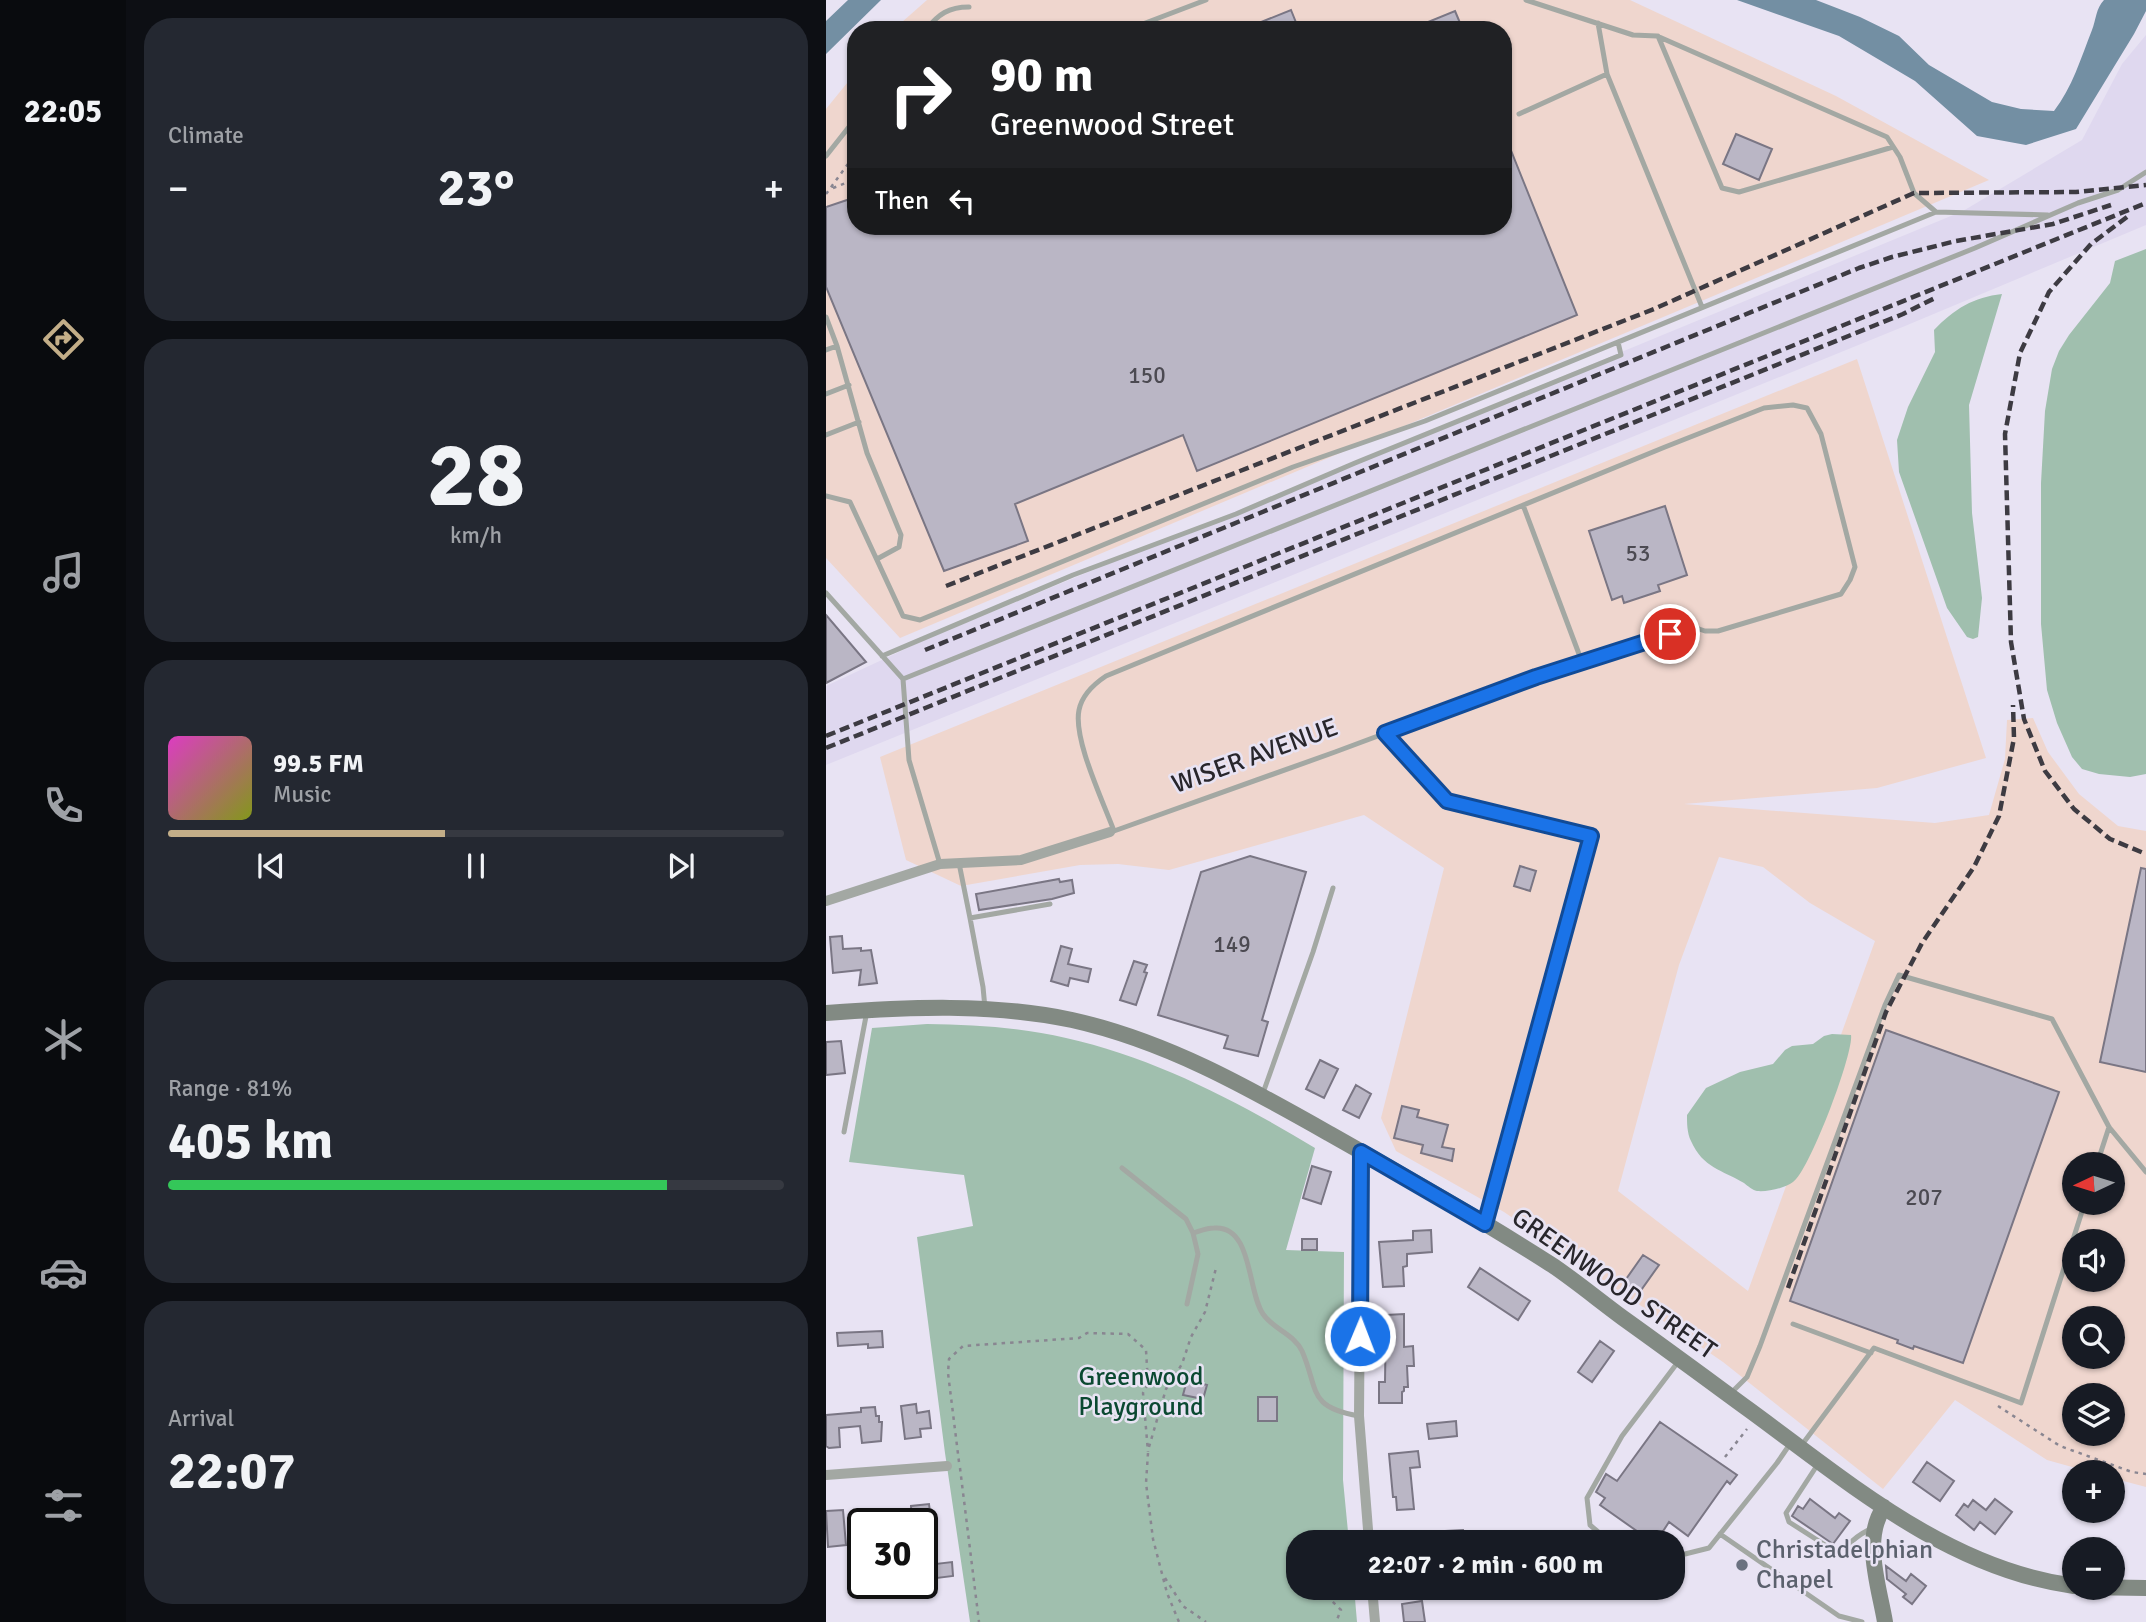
<!DOCTYPE html>
<meta charset="utf-8">
<style>
:root{--surface:#171b24;--page:#242831;--text:#f1f3f6;--muted:#9ea1a6;--line:#363941;--accent:#c3ae88}
body{margin:0;font-family:Signika,sans-serif;background:var(--page);color:var(--text);height:100vh;display:flex;flex-direction:column;font-size:26px;white-space:nowrap}
*{box-sizing:border-box;margin:0}
p{font-size:23px;color:var(--muted)}
.icon{flex:none;width:38px;height:38px;fill:none;stroke:currentColor;stroke-width:2;stroke-linecap:round;stroke-linejoin:round}
.map{position:relative;flex:1;overflow:hidden}
.panel{display:flex;flex-direction:column;gap:18px;padding:18px;background:#0d0f14;width:700px}
.panel>*{flex:none}
.guide{position:absolute;left:21px;top:21px;width:665px;height:214px;border-radius:28px;box-shadow:0 2px 5px #0004;background:#202124;color:#fff;overflow:hidden}
.needle{width:46px;rotate:266deg}
.tools{position:absolute;left:1236px;top:1152px;display:grid;gap:14px}
.tools a{display:grid;place-items:center;width:63px;height:63px;border-radius:50%;background:var(--surface);box-shadow:0 2px 5px #0004;font-size:35px}
.speed{position:absolute;left:21px;top:1508px;display:flex;gap:14px;font-size:35px;font-weight:700;text-align:center}
.speed>*{display:grid;place-content:center;width:91px;height:91px;border-radius:50%;background:var(--surface);box-shadow:0 2px 5px #0004;line-height:1}
.speed .limit{border:4px solid #111;border-radius:10px;background:#fff;color:#111}
.pin{position:absolute;display:grid;place-items:center;width:60px;height:60px;color:#fff;margin:-30px;border:4px solid #fff;border-radius:50%;box-shadow:0 2px 7px #0007}
.me{position:absolute;width:77px;margin:-38px;rotate:1deg;stroke-linejoin:round;filter:drop-shadow(0 0 5px #0008)}
.turn{display:flex;align-items:center;gap:24px;height:147px;padding:0 28px;font-size:32px}
.turn .icon{width:91px;height:91px;stroke-width:2.5}
.turn b{display:block;font-size:49px;line-height:60px}
.then{display:flex;align-items:center;height:66px;padding:0 28px;background:#0003;gap:14px;font-size:26px}
.big{font-size:52px;font-weight:700;line-height:1.1}
.panel .card{flex:1;display:flex;flex-direction:column;justify-content:center;gap:10px;min-width:0;padding:0 24px;border-radius:28px;background:var(--page)}
.panel .dial{align-items:center;gap:0}
.dial b{font-size:91px;line-height:1}
.song{display:flex;align-items:center;gap:21px}
.cover{width:84px;height:84px;border-radius:10px;background:linear-gradient(135deg,hsl(310 70% 55%),hsl(70 70% 35%))}
.played{height:7px;border-radius:4px;background:linear-gradient(90deg,var(--accent) 45%,var(--line) 45%)}
.keys{display:flex;justify-content:space-around;direction:ltr}
.heat{display:flex;justify-content:space-between;align-items:center;font-size:38px;direction:ltr}
.charge{height:10px;border-radius:5px;background:linear-gradient(90deg,#34c759 81%,var(--line) 0)}
.trip{position:absolute;left:460px;top:1530px;width:399px;height:70px;border-radius:28px;background:var(--surface);box-shadow:0 2px 5px #0004;font-weight:700;line-height:70px;text-align:center}
main{display:flex;flex:1;min-height:0}
.tabs{display:flex;flex-direction:column;width:126px;justify-content:space-around;align-items:center;background:#090b0e;color:var(--muted)}
.tabs .icon{width:49px;height:49px}
.tabs .on{color:var(--accent)}
.tabs b{font-size:32px;color:var(--text)}
.map>svg:first-child{display:block}
.industrial{fill:#efd6ce;fill-rule:evenodd}
.built{fill:#dfd8ef}
.green{fill:#a0bfae}
.water{fill:#738fa3}
.building{fill:#bab6c5;stroke:#7a7684;stroke-width:2}
.lines{fill:none;stroke-linecap:round;stroke-linejoin:round}
.path{stroke:#898691;stroke-width:2.5;stroke-dasharray:3.5 5;stroke-linecap:butt}
.lane{stroke:#a3a8a3;stroke-width:5}
.street{stroke:#a3a8a3;stroke-width:10}
.secondary{stroke:#828a83;stroke-width:16}
.rail{stroke:#3d3b42;stroke-width:4.5;stroke-dasharray:10 5;stroke-linecap:butt}
.route-casing{stroke:#114b97;stroke-width:18}
.route{stroke:#1a73e8;stroke-width:12}
.worship-dot{fill:#6b7280;stroke:#e8e3f3;stroke-width:2.5}
.labels{text-anchor:middle;dominant-baseline:central;stroke-width:5;stroke-linejoin:round;paint-order:stroke}
.number-label{font-size:23px;fill:#4c4a52}
.street-label{font-size:26px;fill:#28262c;stroke:#e8e3f3}
.park-label{font-size:26px;fill:#0b4931;stroke:#e8e3f3}
.worship-label{font-size:26px;fill:#5b616d;stroke:#e8e3f3;text-anchor:start}
</style>
<main>
<nav class="tabs">
<b>22:05</b>
<svg class="icon on" aria-label="directions" viewBox="0 0 24 24"><path d="M12 3l9 9-9 9-9-9zM9 14v-3h6M13 9l2 2-2 2"/></svg>
<svg class="icon" aria-label="music" viewBox="0 0 24 24"><path d="M9 18V5l10-2v13"/><circle cx="6" cy="18" r="3"/><circle cx="16" cy="16" r="3"/></svg>
<svg class="icon" aria-label="phone" viewBox="0 0 24 24"><path d="M5 4h4l2 5-3 2q2 4 5 5l2-3 5 2v4C11 20 4 13 5 4z"/></svg>
<svg class="icon" aria-label="climate" viewBox="0 0 24 24"><path d="M12 3v18M4 7l16 10M4 17L20 7"/></svg>
<svg class="icon" aria-label="car" viewBox="0 0 24 24"><path d="M5 17H2v-5l4-1 3-4h7l3 4 3 1v5h-3M9 17h6M6 11h13"/><circle cx="7" cy="17" r="2"/><circle cx="17" cy="17" r="2"/></svg>
<svg class="icon" aria-label="filters" viewBox="0 0 24 24"><path d="M4 7h16M4 17h16"/><circle cx="9" cy="7" r="2"/><circle cx="15" cy="17" r="2"/></svg>
</nav>
<section class="panel">
<div class="card"><p>Climate</p>
<div class="heat"><a>−</a><b class="big">23°</b><a>+</a></div>
</div>
<div class="card dial"><b>28</b><p>km/h</p></div>
<div class="card">
<div class="song"><i class="cover"></i><div><b>99.5 FM</b><p>Music</p></div></div>
<div class="played"></div>
<div class="keys"><svg class="icon" aria-label="previous" viewBox="0 0 24 24"><path d="M18 5L8 12l10 7zM5 5v14"/></svg><svg class="icon" aria-label="pause" viewBox="0 0 24 24"><path d="M8 5v14M16 5v14"/></svg><svg class="icon" aria-label="next" viewBox="0 0 24 24"><path d="M6 5l10 7-10 7zM19 5v14"/></svg></div>
</div>
<div class="card"><p>Range · 81%</p><b class="big">405 km</b><div class="charge"></div></div>
<div class="card"><p>Arrival</p><b class="big">22:07</b></div>
</section>
<div class="map">
<svg width="1320" height="1622" viewBox="0 0 1320 1622">
<rect width="100%" height="100%" fill="#e8e3f3"/>
<path class="industrial" d="M101 0H804L1010 96 1163 180 74 638 0 558V109L30 72V226H677V30H67Z
M1031 359 1160 758 1051 788 858 804 1109 823 1163 815 1179 759 1181 720 1207 718 1222 752 1253 794 1292 826 1320 831V1487L1286 1478V1472H1264L1221 1460 1129 1400 1057 1489 897 1362 678 1212 570 1151 555 1118 618 868 538 815 343 870 292 864 254 865 135 886 80 860 54 757ZM893 857 937 867 984 903 1049 941 922 1291 792 1191 853 965ZM1248 1164H1286V1202H1248ZM1248 1241H1286V1279H1248ZM1248 1318H1286V1356H1248ZM1248 1395H1286V1433H1248Z"/>
<path class="built" d="M1320 35V225L1079 326 0 765V686L103 638 1137 211 1256 140 1296 64Z"/>
<path class="green" d="M1320 249V774L1304 777 1273 774 1256 769 1246 757 1231 723 1221 690 1215 624V483L1219 411 1226 369 1233 351 1243 335 1284 283 1289 261Z
M1176 294 1143 405 1146 513 1156 598 1152 637 1147 639 1141 637 1121 608 1073 472 1071 440 1082 407 1109 352 1108 330C1128 309 1148 297 1176 294Z
M101 1024C147 1025 195 1027 240 1038 329 1058 411 1101 489 1148L460 1250 518 1252 517 1480 523 1542H472V1587H528L531 1622H144L119 1453 91 1237 147 1226 138 1175 23 1162 46 1028Z
M1006 1034 1025 1035C1028 1053 983 1172 967 1182 959 1188 942 1192 931 1191 926 1190 922 1186 918 1183 896 1170 877 1168 865 1141 861 1133 861 1123 861 1115L880 1088 914 1072 947 1064 959 1050 966 1046 987 1044 998 1036Z"/>
<path class="water" d="M22 0H55L0 54V21Z
M911 0H990L1034 17 1073 36 1103 65 1166 102 1195 109 1228 111C1246 88 1255 58 1266 30 1270 20 1270 8 1278 0H1320V11L1308 34 1250 129 1200 145 1151 136 1089 81 1013 36Z"/>
<path class="building" d="M465 10 473 30H418V29Z
M629 11 637 30H585V29Z
M678 133 751 315 371 471 357 435 189 504 202 541 118 571 0 287V207L30 197V226H677Z
M910 134 946 149 933 180 897 164Z
M839 506 861 575 832 585 834 591 798 603 796 596 786 600 763 531Z
M0 615 40 662 0 683Z
M424 856 480 872 436 1020 442 1022 432 1056 398 1048 402 1036 332 1015 375 872Z
M694 866 710 871 704 891 688 886Z
M1315 868 1320 869V1072L1274 1062Z
M233 879 234 882 246 880 248 893 226 899 153 910 150 894Z
M16 936 17 949 35 948V951L45 950 51 983 33 985 35 970 7 973 4 937Z
M235 946 246 949 242 964 265 969 262 982 244 978 242 986 225 981Z
M308 961 321 965 318 972 321 973 310 1005 294 1000Z
M1060 1030 1233 1092 1137 1363 1088 1346 1087 1349 1071 1343 1072 1340 964 1301Z
M15 1041 19 1073 0 1075V1042Z
M494 1060 512 1069 498 1098 480 1089Z
M530 1085 545 1094 533 1118 517 1110Z
M576 1106 593 1110 591 1117 622 1125 616 1147 628 1149 626 1161 595 1153 597 1145 568 1138Z
M486 1166 505 1172 495 1204 477 1198Z
M605 1230 606 1252 581 1254V1266L577 1267 578 1286 557 1287 553 1242 587 1240V1231Z
M476 1239H491V1250H476Z
M817 1255 833 1265 813 1293 798 1282Z
M654 1268 704 1301 692 1320 642 1287Z
M578 1314V1347L587 1346 588 1366H581L582 1387H578V1391L576 1392V1403H553V1382H559L560 1315Z
M56 1331 57 1347 42 1348V1344L12 1346 11 1333Z
M774 1341 788 1351 766 1382 752 1372Z
M361 1380 381 1385 377 1399 357 1395Z
M432 1397H451V1421H432Z
M90 1404 91 1413 103 1411 105 1428 94 1429 95 1437 79 1439 75 1406Z
M49 1407 50 1416H53V1422H56L55 1441 36 1443 34 1426 13 1428 14 1447 3 1448 0 1446V1415L35 1412V1408Z
M630 1421 631 1436 603 1439 601 1424Z
M834 1422 911 1475 904 1484 901 1481 862 1536 843 1522 830 1542H809L815 1534 774 1505 779 1498 770 1492 780 1474 791 1481Z
M592 1451 594 1467 584 1468 588 1509 571 1510 570 1497H567L563 1454Z
M1101 1462 1128 1481 1114 1501 1087 1482Z
M984 1499 1009 1518 1013 1513 1024 1521 1007 1544 966 1516 972 1506 977 1509Z
M1169 1499 1186 1512 1169 1534 1154 1522 1148 1530 1130 1515 1138 1504 1142 1507 1147 1500 1160 1510Z
M103 1504 104 1512H107L108 1524H86L85 1506Z
M60 1509 61 1516 69 1524H42L40 1510Z
M17 1510 20 1545 2 1547 0 1511Z
M637 1530 638 1542H621L620 1531Z
M126 1562 127 1576 111 1578 109 1564Z
M1060 1566 1080 1581 1085 1574 1100 1586 1086 1604 1077 1597 1080 1594 1061 1579Z
M596 1601 599 1622H578L576 1604Z"/>
<g class="lines">
<path class="path" d="M7 188 30 179
M0 194 30 153
M1172 1406 1234 1446 1306 1472 1320 1474
M323 1447 340 1389 356 1364 365 1337 379 1312 390 1268
M322 1453 320 1483 327 1539 341 1593 353 1622
M899 1457 921 1429
M133 1462 122 1373 123 1359 137 1346 253 1338 261 1333 302 1334 320 1350 322 1384 317 1393 322 1452
M134 1468 153 1622
M339 1578 357 1606 380 1622
M499 1587 504 1599 515 1610 510 1622"/>
<path class="lane" d="M700 0 807 35 831 36 1061 137 1074 157 1088 193 1110 212
M772 23 781 74 876 307
M100 30C112 14 123 7 143 7
M301 30 380 0
M832 36 896 188 913 192 1067 147
M693 114 781 74
M0 156 30 118
M0 317 11 346 41 453 75 535 73 547 51 559
M0 350 11 346
M0 394 23 385
M0 435 33 422
M0 496 24 502 77 616 94 620 467 467 599 421 1110 212 1222 215
M697 505 756 662
M0 593 77 679 83 760 114 864
M56 656 247 575 410 514 529 463 795 355 792 342
M77 679 1149 248 1252 203 1292 190 1320 172
M559 733 621 801 765 836 659 1221
M284 832 288 831 509 752 710 677 867 627 879 631H892L1015 594 1024 580 1029 567 995 434 981 408 967 405 938 408 839 447 280 676C268 684 256 695 253 710 247 739 277 801 288 831
M133 863 144 918 224 904
M144 918 157 987 159 1008
M437 1093 487 952 507 888
M18 1132 41 1011
M1271 1164 1283 1127
M296 1168 360 1219 367 1233 372 1254 361 1304
M367 1233C374 1231 381 1228 388 1228 427 1225 421 1291 437 1314 447 1329 468 1334 476 1351 493 1390 481 1407 533 1416
M967 1324 1045 1353
M904 1394 921 1377 934 1346 1059 1005 1073 975 1226 1019 1283 1127 1320 1172
M975 1446 1048 1348 1195 1403 1259 1202
M992 1464 960 1513 963 1522 1010 1552C1025 1546 1029 1534 1046 1529
M894 1534 1013 1616 1036 1622
M784 1542 764 1525 761 1498 796 1436 852 1362
M847 1554H859L883 1548 951 1463 964 1444"/>
<path class="street" d="M0 901 114 864 195 860 284 832
M535 1152 533 1416 543 1542
M0 1475 121 1466
M546 1587 549 1622"/>
<path class="secondary" d="M0 1013C82 1007 166 1003 246 1020 340 1041 421 1087 504 1134 580 1177 656 1220 729 1267 752 1283 774 1301 797 1318 839 1348 881 1379 922 1409 1022 1482 1122 1569 1248 1586
M1058 1507C1036 1539 1053 1586 1059 1622
M1257 1587 1320 1588"/>
<path class="rail" d="M1301 217 1265 244 1223 292 1194 353 1179 434 1185 642 1198 719 1219 771 1248 809 1284 839 1320 854
M120 586 828 309 1088 193 1250 192 1320 185
M99 650 1033 268 1066 257 1130 241 1227 224 1285 205
M0 736 1320 203
M0 748 1077 314 1109 298
M962 1288 1060 1012 1096 943 1148 867 1173 816 1188 738 1187 705"/>
</g>
<g class="lines">
<defs>
<path id="route" d="M534 1336 535 1152 659 1224 765 836 621 801 559 733 710 677 844 634"/>
</defs>
<use href="#route" class="route-casing"/>
<use href="#route" class="route"/>
</g>
<circle class="worship-dot" cx="916" cy="1565" r="7"/>
<g class="labels">
<g class="number-label">
<text x="321" y="375">150</text>
<text x="812" y="553">53</text>
<text x="406" y="944">149</text>
<text x="1098" y="1197">207</text>
</g>
<g class="street-label">
<text transform="translate(429 756) rotate(-20)">WISER AVENUE</text>
<text transform="translate(788 1284) rotate(35)">GREENWOOD STREET</text>
</g>
<g class="park-label">
<text x="315" y="1377">Greenwood<tspan x="315" dy="30">Playground</tspan></text>
</g>
<g class="worship-label">
<text x="930" y="1550">Christadelphian<tspan x="930" dy="30">Chapel</tspan></text>
</g>
</g>
</svg>
<div class="tools">
<a><svg class="needle" viewBox="-14 -14 28 28"><path d="M0-13l5 13h-10z" fill="#e53935"/><path d="M0 13l5-13h-10z" fill="#9ea1a6"/></svg></a>
<a><svg class="icon" aria-label="sound" viewBox="0 0 24 24"><path d="M4 9h4l5-4v14l-5-4H4zM17 9q2 3 0 6"/></svg></a>
<a><svg class="icon" aria-label="search" viewBox="0 0 24 24"><circle cx="10" cy="10" r="6"/><path d="M15 15l6 6"/></svg></a>
<a><svg class="icon" aria-label="layers" viewBox="0 0 24 24"><path d="M12 4l9 5-9 5-9-5zM3 14l9 5 9-5"/></svg></a>
<a>+</a>
<a>−</a>
</div>
<div class="speed"><div class="limit">30</div></div>
<div class="pin" style="left:844px;top:634px;background:#d93025"><svg class="icon" aria-label="arrive" viewBox="0 0 24 24"><path d="M6 21V4h12l-3 4 3 4H6"/></svg></div>
<svg class="me" style="left:534px;top:1336px" viewBox="-20 -20 40 40"><circle r="17" fill="#1a73e8" stroke="#fff" stroke-width="3"/><path d="M0-11L8 9 0 5-8 9z" fill="#fff"/></svg>
<div class="trip">22:07 · 2 min · 600 m</div>
<div class="guide">
<div class="turn"><svg class="icon" aria-label="right" viewBox="0 0 24 24"><path d="M7 20v-9h11M14 6l5 5-5 5"/></svg><div><b>90 m</b>Greenwood Street</div></div>
<div class="then">Then<svg class="icon" aria-label="left" viewBox="0 0 24 24"><path d="M17 20v-9H6M10 6l-5 5 5 5"/></svg></div>
</div>
</div>
</main>
